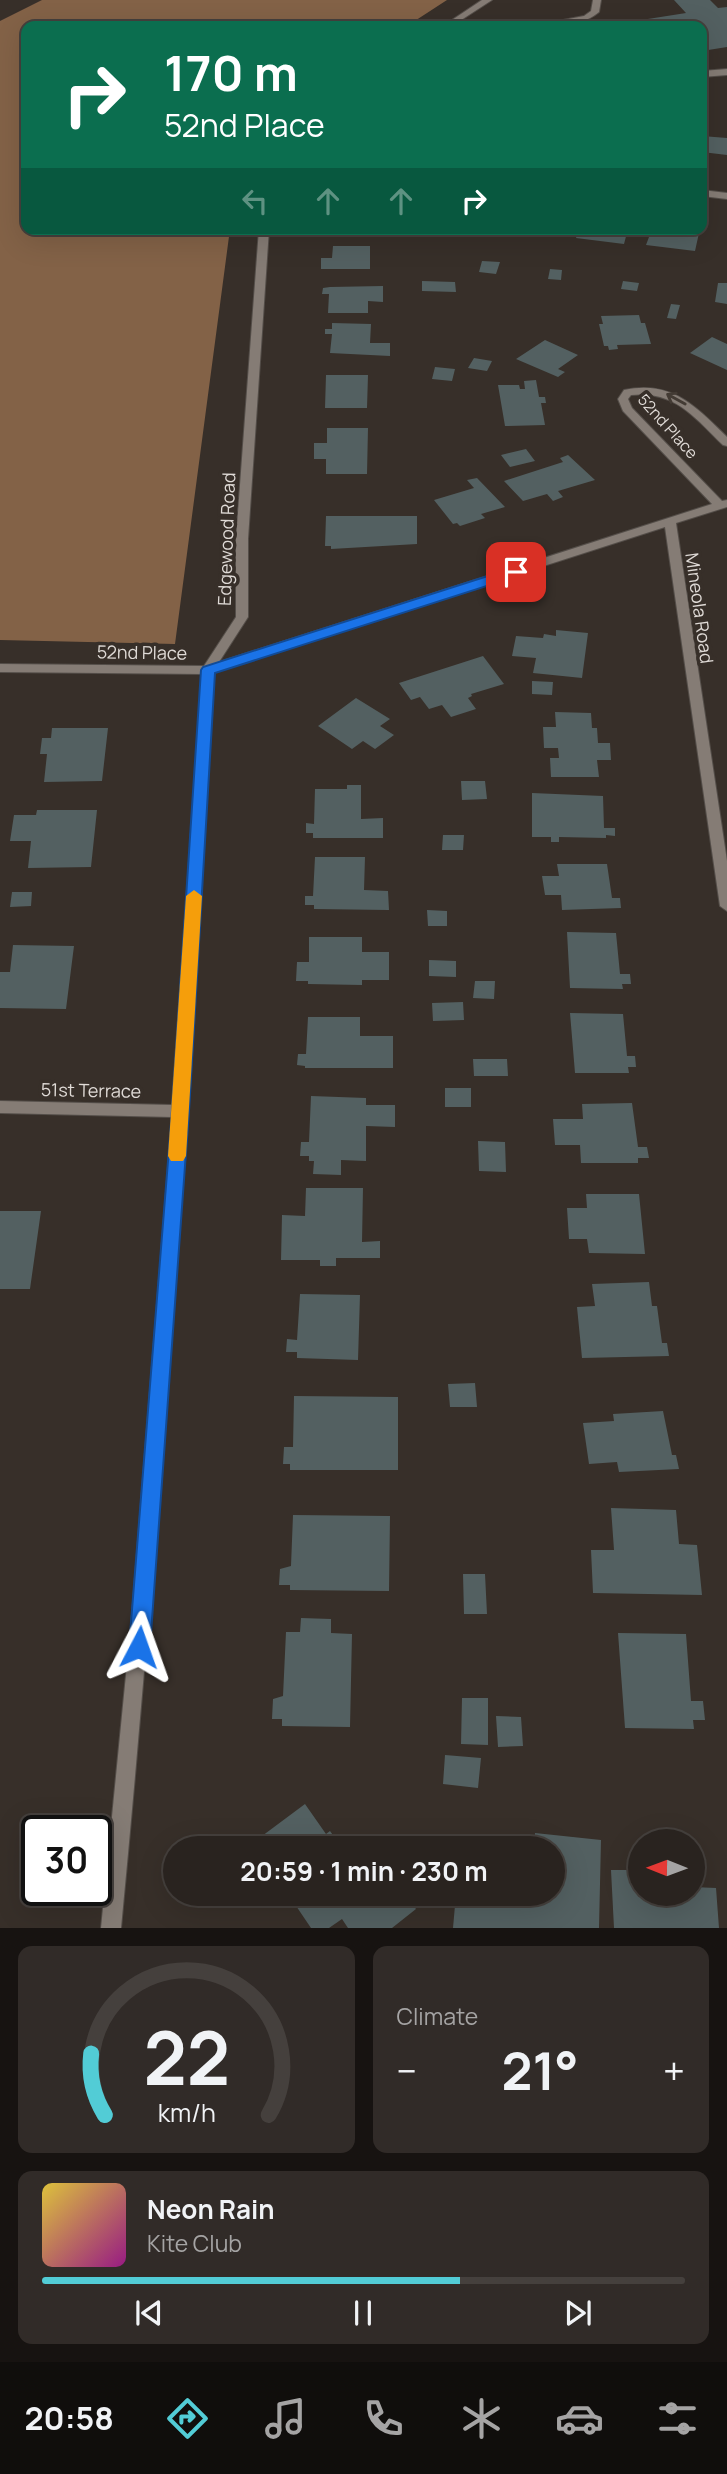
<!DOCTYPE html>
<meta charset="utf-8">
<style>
:root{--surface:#29231f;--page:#312b28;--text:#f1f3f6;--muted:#a5a4a4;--line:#45403d;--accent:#52ccd6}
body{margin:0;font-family:Manrope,sans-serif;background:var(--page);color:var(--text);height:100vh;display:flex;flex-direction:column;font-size:26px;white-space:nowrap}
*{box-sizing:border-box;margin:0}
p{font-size:23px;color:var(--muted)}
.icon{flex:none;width:38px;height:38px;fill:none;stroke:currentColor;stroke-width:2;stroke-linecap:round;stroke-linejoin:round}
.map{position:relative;height:1928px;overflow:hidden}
.side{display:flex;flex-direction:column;gap:18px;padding:18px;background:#171311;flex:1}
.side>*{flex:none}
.guide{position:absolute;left:21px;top:21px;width:686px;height:214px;border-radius:14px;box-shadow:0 7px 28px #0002,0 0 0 2px var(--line);background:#0b6e4f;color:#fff;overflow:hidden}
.needle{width:46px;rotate:271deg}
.controls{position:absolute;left:628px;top:1829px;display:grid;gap:14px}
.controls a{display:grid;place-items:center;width:77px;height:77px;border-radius:50%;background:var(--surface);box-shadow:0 7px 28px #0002,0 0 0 2px var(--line);font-size:35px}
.speed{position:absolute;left:21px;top:1815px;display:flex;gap:14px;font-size:35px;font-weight:700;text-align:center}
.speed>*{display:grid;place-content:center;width:91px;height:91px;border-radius:50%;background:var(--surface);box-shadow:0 7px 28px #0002,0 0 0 2px var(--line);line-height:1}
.speed .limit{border:4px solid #111;border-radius:10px;background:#fff;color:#111}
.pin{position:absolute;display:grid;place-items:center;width:60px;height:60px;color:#fff;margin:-30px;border-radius:14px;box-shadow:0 4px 10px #0006}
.me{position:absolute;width:77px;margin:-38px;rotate:4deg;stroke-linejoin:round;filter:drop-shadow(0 0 5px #0008)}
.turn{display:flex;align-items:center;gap:24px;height:147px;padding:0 28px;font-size:32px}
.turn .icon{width:91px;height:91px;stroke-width:2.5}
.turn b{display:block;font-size:49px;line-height:60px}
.lanes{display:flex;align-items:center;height:66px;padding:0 28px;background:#0003;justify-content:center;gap:35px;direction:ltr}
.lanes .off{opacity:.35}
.big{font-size:52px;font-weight:700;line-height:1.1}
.side .widget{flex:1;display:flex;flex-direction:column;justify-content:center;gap:10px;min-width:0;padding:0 24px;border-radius:14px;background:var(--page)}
.side .dial{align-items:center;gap:0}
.dial svg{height:182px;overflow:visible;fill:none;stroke:var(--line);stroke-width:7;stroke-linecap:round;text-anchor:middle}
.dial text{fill:var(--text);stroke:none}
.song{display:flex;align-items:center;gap:21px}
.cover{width:84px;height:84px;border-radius:10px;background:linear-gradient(135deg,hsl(50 70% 55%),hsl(310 70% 35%))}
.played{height:7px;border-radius:4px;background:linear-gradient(90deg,var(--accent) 65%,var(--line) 65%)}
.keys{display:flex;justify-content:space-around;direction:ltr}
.heat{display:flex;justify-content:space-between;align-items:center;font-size:38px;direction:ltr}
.side .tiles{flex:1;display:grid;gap:18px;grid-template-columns:1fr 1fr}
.widget:last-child{grid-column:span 2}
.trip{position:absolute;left:163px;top:1836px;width:402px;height:70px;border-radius:35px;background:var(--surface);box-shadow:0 7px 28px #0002,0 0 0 2px var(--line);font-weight:700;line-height:70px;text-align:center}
.menu{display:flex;height:112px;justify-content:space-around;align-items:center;background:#100e0c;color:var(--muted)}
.menu .icon{width:49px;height:49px}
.menu .selected{color:var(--accent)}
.menu b{font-size:32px;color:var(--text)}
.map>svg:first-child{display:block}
.forest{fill:#836247}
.building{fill:#536061}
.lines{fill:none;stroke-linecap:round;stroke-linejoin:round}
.service-casing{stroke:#544e49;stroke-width:2}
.minor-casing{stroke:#544e49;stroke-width:2}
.service{fill:#857c75;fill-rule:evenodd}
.minor{fill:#857c75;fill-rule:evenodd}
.oneway{stroke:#433b34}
.route{fill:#1a73e8;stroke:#114b97;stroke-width:2}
.slow{fill:#f59e0b}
.labels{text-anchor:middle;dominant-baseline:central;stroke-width:7;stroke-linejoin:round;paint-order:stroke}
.far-street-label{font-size:16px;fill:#dfdad6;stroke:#372f29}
.street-label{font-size:18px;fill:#dfdad6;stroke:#372f29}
</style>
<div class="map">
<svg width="727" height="1928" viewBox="0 0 727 1928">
<rect width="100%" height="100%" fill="#372f29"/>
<path class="forest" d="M42 0H447L407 26H26V229H230L175 644 0 640V21Z"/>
<path class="building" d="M674 0H710L718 8 727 7V47L702 51V26H618L616 24 686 13Z
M702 136 727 138V155L702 152Z
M516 229H556L554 235Z
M579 229H628L624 244 576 238Z
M652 229 699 233 695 251 646 245Z
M333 246H370V269H321V258H332Z
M482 261 500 262 496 274 479 272Z
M550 269 562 270 561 280 548 279Z
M422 281 455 282 456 292 422 291Z
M623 281 639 283 637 291 621 289Z
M718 283H727V304L715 302Z
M383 286V302L368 301V313H328L329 294H322L323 288 330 287Z
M671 304 680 305 676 319 667 318Z
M639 315 641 323H645L651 344 617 345 618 349 609 350 608 346H604L599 324H603L601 316Z
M332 323 371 324 370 343H390V356L330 353 332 334H325V329H332Z
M712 337 727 344V370L690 353Z
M545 340 578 355 558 369 565 372 558 377 516 359Z
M474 358 492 361 487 371 468 368Z
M435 367 455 369 452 381 432 379Z
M326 375H368L367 408H325Z
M536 380 539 397H545L546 403H541L545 425 505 426 498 385H519L520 389H525L524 381Z
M327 428H368L367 474H326V459H314V443H327Z
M526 449 535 461 510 467 501 455Z
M568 455 595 480 558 491 563 497 553 501 547 494 523 501 504 481 563 462 560 458Z
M477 478 505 507 481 514 485 518 460 526 457 523 453 524 434 500 474 488 467 480Z
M326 516H417V544L331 549V546H325Z
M556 630 588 633 582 678 533 673 536 658 512 656 516 636 543 638 544 634 556 636Z
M483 656 504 684 471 694 472 696 468 698 476 709 451 717 442 705 429 709 420 697 411 700 399 683Z
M532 681 553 682 552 695 532 694Z
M356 698 390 719 380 726 394 735 375 749 363 741 352 749 318 726Z
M555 712 591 713 592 728H597L598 743H610L611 760H597L599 777H551L550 758H559L558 748H544L543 727H556Z
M52 728H108L102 781 44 782 47 754H40L42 738H51Z
M461 781H485L487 799 462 800Z
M347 785H361V819L383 818V838H313V833H306V823L314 824 315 789H347Z
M532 793 603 796 604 828H615V836L606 835V838L559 837V842H551V837H532Z
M37 810H97L91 867 28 868 31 841H10L14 815H36Z
M443 835H464L463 850H442Z
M315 857H365L364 890 388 891 389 910 314 909V905H305V896H313Z
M557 864H607L612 898H620L621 908 562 910 561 895H545L542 876H559Z
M12 892H32L31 906 10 907Z
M427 910 447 911V926H428Z
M567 932 616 933 620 974H630L631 984H622L623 989 570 988Z
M309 937H362V952H389V980H362V985L308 984V981H296L297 962H309Z
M13 945 74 946 66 1009 0 1008V972H10Z
M429 960 456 961V977L429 976Z
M475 981H495L494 999 473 998Z
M463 1002 464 1020 433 1021 432 1003Z
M570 1013 623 1014 627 1056H635L636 1067H628L629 1073H575Z
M308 1017H360V1036H393V1068H305V1066L297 1065 298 1054H306Z
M473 1059H507L508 1076H474Z
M445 1088H471V1107H445Z
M311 1096 366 1098V1105H395V1127L366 1126V1161L341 1160V1175L313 1174 314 1161H309V1156H300L301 1142H309Z
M632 1103 638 1147H647L649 1158H638V1163H581L580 1145H555L553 1119H583L582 1104Z
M478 1141 505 1142 506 1172 479 1171Z
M306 1188H363L362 1242 380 1241V1258H336V1266H320V1260H281L282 1215 305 1216Z
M586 1194H639L645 1254 589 1253 587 1239H569L567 1208H587Z
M0 1211H41L30 1289H0Z
M649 1282 652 1306H657L662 1343H667L669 1356 582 1358 577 1307 595 1306 592 1284Z
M300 1294 360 1295 358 1360 297 1358V1352H286L287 1339 297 1340Z
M475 1383 477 1407H450L448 1384Z
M294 1396 398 1397V1470H290V1464H283L284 1447H293Z
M663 1411 672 1455H676L679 1469 619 1472 617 1462 589 1464 583 1423 614 1421 613 1414Z
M611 1508 676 1510 679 1544 697 1545 702 1595 593 1593 591 1550H614Z
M293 1515 390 1516 389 1591 290 1590V1585H279L280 1569 291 1566Z
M463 1574H485L487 1614H464Z
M301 1618 331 1619V1633L352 1634 350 1727 282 1726V1719H272L273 1699 283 1696 286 1632H300Z
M618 1633 686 1634 691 1701H703L705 1720H693L694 1729 625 1728Z
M462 1698H488V1745L461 1744Z
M496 1716 521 1717 523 1746 498 1747Z
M445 1755 481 1758 478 1788 443 1784Z
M305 1804 326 1834 330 1831 342 1848H270L262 1836Z
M535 1833 601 1840 599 1928H453L456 1894H553V1848H534Z
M611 1870H640V1894H693V1887L716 1888 719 1928H614Z
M288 1894H405L416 1909 392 1928H348L342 1919 329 1928H311Z"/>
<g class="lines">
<defs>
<path id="service" d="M593 0H601L599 12C583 26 553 27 532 26L584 16 591 11Z
M727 69V75L702 77V71Z"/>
<path id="minor" d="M482 0H492L452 26H443Z
M702 190 727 193V199L702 196Z
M259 229H269L248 539V617L219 662 712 504 623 411 618 399 624 390C672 380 695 406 727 437V446L723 445C695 418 675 390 631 395L628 399 632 408 722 501 727 500V507L676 523 727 861V911L720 906 665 527 214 672C189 1092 161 1509 121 1928H101L132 1614 172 1117 0 1113V1101L172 1105 202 674 0 672V664L204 666 236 617V539Z"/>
</defs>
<use href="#service" class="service-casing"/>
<use href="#minor" class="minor-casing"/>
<use href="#service" class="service"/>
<use href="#minor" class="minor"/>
</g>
<defs><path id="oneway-shaft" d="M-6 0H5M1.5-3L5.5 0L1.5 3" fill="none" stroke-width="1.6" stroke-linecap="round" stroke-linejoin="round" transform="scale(1.75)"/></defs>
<use class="oneway" href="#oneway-shaft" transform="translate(676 399) rotate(-151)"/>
<path class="route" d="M516 567 521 569V575L215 673 189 1111 150 1647 147 1654 139 1657 132 1654 129 1647 172 1111 201 670 203 667Z"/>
<path class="slow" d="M194 890 202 896 186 1156 183 1161H171L168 1156 186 896Z"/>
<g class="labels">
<g class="far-street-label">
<text transform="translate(668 426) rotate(48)">52nd Place</text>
</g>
<g class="street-label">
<text transform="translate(226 539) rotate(-88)">Edgewood Road</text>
<text transform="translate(700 608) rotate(82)">Mineola Road</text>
<text transform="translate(142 652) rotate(1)">52nd Place</text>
<text transform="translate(91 1090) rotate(1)">51st Terrace</text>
</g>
</g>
</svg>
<div class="controls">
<a><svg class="needle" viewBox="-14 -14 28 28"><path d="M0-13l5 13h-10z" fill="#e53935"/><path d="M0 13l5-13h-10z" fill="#a5a4a4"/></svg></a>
</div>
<div class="speed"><div class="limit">30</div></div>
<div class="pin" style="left:516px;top:572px;background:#d93025"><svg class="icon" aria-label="arrive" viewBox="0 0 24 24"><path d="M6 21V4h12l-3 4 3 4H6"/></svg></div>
<svg class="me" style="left:139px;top:1647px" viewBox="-20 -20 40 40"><path d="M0-17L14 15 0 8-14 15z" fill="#1a73e8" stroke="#fff" stroke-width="4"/></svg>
<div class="trip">20:59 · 1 min · 230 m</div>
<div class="guide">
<div class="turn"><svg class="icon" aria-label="right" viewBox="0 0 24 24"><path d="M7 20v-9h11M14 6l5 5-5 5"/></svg><div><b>170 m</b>52nd Place</div></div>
<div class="lanes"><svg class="icon off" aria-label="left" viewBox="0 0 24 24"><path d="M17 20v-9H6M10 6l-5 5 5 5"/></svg><svg class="icon off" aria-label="ahead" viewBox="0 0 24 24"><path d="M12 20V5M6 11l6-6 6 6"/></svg><svg class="icon off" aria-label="ahead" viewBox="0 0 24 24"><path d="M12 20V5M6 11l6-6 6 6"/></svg><svg class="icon" aria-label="right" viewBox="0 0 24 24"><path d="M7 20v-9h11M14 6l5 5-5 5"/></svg></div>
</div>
</div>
<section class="side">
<div class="tiles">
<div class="widget dial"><svg viewBox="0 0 100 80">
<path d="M14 69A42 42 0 1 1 86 69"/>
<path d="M14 69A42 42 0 0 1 8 42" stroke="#52ccd6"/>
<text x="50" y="56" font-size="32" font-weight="700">22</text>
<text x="50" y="72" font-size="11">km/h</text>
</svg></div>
<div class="widget"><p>Climate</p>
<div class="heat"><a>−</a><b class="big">21°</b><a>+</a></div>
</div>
<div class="widget">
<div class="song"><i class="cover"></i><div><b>Neon Rain</b><p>Kite Club</p></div></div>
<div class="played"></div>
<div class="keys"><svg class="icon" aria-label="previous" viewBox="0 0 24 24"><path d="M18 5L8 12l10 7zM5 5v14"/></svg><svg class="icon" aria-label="pause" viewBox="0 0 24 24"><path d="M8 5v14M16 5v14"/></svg><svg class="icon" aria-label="next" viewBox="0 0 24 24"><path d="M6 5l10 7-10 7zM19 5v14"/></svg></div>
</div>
</div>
</section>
<nav class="menu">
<b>20:58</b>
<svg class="icon selected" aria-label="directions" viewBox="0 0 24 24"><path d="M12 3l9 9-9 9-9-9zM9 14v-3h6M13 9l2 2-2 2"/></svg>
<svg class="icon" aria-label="music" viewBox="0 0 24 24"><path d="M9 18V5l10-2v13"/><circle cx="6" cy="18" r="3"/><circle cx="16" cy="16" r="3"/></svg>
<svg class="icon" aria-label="phone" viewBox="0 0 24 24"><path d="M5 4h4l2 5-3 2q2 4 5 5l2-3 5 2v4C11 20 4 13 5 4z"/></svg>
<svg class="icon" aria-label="climate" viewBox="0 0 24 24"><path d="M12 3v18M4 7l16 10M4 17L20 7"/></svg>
<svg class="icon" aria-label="car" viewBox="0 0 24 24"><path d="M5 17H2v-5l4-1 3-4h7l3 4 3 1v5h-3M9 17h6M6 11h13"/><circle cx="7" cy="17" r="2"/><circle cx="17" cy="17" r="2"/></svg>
<svg class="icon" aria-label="filters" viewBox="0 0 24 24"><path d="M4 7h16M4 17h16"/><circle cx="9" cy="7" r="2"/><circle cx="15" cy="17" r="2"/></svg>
</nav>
